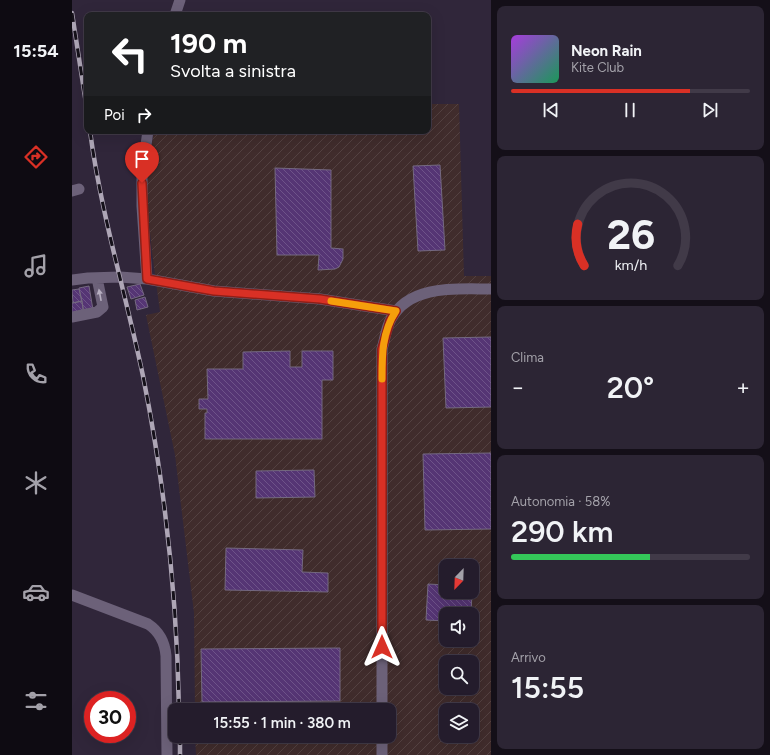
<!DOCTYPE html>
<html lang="it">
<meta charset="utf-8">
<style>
:root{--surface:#241c2c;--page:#2c2534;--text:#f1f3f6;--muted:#a3a1a9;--line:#413a48;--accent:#d93025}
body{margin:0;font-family:Figtree,sans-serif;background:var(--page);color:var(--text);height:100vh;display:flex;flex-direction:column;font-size:15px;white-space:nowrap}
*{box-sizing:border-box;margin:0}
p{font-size:13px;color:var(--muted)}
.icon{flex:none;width:22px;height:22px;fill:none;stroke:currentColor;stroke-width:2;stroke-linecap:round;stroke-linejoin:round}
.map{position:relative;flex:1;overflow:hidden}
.sheet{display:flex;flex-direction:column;gap:6px;padding:6px;background:#140f18;width:279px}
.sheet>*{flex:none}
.hud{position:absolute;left:12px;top:12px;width:347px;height:122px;border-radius:8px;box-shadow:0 4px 16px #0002,0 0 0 1px var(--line);background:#202124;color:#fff;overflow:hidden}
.needle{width:26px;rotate:203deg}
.controls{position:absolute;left:367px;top:559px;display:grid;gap:8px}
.controls a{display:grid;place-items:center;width:40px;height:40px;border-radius:8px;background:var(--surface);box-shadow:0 4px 16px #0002,0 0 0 1px var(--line);font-size:20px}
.speed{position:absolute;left:12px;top:691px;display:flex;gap:8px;font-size:20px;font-weight:700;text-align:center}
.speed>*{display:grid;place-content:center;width:52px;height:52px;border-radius:50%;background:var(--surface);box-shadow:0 4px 16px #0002,0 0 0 1px var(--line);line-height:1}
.speed .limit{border:6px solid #d22;background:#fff;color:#111}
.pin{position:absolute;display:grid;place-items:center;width:34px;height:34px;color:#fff;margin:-41px -17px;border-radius:50% 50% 50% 0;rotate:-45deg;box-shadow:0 0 4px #0007}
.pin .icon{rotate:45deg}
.me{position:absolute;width:44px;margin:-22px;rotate:0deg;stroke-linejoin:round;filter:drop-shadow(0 0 3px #0008)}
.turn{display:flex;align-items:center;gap:14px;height:84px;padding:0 20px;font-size:18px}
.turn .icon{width:52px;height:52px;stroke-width:2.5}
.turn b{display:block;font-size:28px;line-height:34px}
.then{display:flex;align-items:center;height:38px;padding:0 20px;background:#0003;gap:8px;font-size:15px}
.big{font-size:30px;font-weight:600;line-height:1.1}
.sheet .card{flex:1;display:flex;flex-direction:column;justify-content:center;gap:6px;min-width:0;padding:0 14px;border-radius:8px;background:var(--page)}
.sheet .dial{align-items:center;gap:0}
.dial svg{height:104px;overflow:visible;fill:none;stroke:var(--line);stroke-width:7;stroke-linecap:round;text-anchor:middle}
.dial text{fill:var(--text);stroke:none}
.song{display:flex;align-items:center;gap:12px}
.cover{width:48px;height:48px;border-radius:6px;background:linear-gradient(135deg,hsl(280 70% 55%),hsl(150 70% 35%))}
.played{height:4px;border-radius:2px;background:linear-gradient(90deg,var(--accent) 75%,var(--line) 75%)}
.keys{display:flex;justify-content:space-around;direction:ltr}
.heat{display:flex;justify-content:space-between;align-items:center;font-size:22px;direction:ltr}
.charge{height:6px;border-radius:3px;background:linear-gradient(90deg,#34c759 58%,var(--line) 0)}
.trip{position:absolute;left:96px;top:703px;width:228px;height:40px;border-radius:8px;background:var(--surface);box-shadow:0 4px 16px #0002,0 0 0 1px var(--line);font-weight:600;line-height:40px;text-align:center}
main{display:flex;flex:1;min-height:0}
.tabs{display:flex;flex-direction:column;width:72px;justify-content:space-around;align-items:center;background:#0e0b12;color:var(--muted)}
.tabs .icon{width:28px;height:28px}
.tabs .active{color:var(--accent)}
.tabs b{font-size:18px;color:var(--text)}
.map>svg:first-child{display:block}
.industrial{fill:url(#industrial-furrows);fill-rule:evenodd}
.building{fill:url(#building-back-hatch);stroke:#746980}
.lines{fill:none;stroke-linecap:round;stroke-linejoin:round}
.minor{stroke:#6c6179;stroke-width:11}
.rail-casing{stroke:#aea6b6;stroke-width:4.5}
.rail{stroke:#15111a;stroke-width:3;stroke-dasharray:9;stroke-linecap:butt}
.oneway{fill:#b7afc1}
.route-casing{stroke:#8d1f18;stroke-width:10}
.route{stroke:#d93025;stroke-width:7}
.slow{stroke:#f59e0b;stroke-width:7}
</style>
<main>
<nav class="tabs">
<b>15:54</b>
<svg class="icon active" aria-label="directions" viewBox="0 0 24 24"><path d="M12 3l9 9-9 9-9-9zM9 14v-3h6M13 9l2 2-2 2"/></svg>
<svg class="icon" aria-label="music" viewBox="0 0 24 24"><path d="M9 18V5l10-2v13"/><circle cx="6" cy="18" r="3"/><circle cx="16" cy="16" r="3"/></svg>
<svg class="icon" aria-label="phone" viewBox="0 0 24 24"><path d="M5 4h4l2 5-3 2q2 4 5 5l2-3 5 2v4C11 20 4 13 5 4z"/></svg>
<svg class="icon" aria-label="climate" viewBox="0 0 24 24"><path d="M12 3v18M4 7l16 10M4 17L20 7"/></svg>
<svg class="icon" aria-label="car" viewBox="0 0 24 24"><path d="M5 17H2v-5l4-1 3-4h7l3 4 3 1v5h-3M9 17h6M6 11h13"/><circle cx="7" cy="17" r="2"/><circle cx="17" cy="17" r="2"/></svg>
<svg class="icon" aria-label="filters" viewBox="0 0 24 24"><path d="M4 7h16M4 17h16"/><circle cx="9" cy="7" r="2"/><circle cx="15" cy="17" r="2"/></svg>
</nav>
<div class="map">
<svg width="419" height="755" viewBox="0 0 419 755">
<defs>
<pattern id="industrial-furrows" width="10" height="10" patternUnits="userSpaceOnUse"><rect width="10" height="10" fill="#402c2c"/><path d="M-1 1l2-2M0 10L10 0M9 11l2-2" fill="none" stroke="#534141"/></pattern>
<pattern id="building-back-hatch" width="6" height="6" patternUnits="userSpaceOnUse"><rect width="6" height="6" fill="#553574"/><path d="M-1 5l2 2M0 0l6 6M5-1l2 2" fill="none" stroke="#6e5389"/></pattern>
</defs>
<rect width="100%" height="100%" fill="#30263a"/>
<path class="industrial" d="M356 104H387L392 276H419V755H124L123 736H317V710H123L122 613 103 455 74 315 88 312 80 252 74 192 77 161 82 131H356ZM374 566H400V592H374ZM374 614H400V640H374ZM374 662H400V688H374ZM374 710H400V736H374Z"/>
<path class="building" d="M368 165 373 250 346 251 341 166Z
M203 168 259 170V248L271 249V259L267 267 263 269 246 270 247 255H205Z
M68 284 72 295 59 299 55 287Z
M17 286 21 310 12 312 7 288Z
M7 289 10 301 1 303 0 290Z
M73 297 76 307 65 310 63 300Z
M10 301 11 310 0 313V303Z
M419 337V407L374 408 371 338Z
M218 351V367H230V351H261V380H250V439H133V413H135V409H127V399H136L135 369H171V352Z
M419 453V529L353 530 351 454Z
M242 470 243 497 184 498V471Z
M154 548 231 550 230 572 256 573V592L153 590Z
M356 584 374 585V592H400L399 614H374V621L354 620Z
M268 648V701L130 702 129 649Z"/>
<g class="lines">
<path class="minor" d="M103 15 108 0
M0 191 7 189
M75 279 70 206V172L76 131
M0 280 16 278 48 277 75 279 142 291 248 299 324 311
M0 317 25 312 31 307 25 278
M0 595 76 624C88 632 93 643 94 656L95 755
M310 710V349C313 339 314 328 319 319 338 284 385 289 419 289
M310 736V755"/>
<defs>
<path id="rail" d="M0 13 15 110
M18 131C29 214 54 295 71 376 93 486 105 598 107 710
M108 736V755"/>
</defs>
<use href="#rail" class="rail-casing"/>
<use href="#rail" class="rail"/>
</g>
<defs><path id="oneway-solid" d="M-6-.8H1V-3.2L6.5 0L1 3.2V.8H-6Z"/></defs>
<use class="oneway" href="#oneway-solid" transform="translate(28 295) rotate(-101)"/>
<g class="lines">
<defs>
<path id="route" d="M70 183 75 279 142 291 248 299 324 311 318 321 310 349V647"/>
</defs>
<use href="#route" class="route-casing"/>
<use href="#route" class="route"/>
<path class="slow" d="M259 301 324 311C310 332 310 355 310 379"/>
</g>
</svg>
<div class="controls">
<a><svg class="needle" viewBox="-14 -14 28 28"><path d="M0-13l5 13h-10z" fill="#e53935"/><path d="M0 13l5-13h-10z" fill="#a3a1a9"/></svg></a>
<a><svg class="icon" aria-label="sound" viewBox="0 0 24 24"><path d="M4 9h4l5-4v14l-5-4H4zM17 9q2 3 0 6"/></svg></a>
<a><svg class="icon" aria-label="search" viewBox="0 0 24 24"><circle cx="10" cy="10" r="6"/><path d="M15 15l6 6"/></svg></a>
<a><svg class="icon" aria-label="layers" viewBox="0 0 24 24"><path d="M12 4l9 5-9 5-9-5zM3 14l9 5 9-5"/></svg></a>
</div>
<div class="speed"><div class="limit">30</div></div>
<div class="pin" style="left:70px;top:183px;background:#d93025"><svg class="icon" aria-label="arrive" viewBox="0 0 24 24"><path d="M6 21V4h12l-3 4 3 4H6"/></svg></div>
<svg class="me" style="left:310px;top:647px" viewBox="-20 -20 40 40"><path d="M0-17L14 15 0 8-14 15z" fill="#d93025" stroke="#fff" stroke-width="4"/></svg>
<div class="trip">15:55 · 1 min · 380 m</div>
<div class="hud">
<div class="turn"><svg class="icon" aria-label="left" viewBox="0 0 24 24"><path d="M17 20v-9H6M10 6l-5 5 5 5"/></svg><div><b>190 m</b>Svolta a sinistra</div></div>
<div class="then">Poi<svg class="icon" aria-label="right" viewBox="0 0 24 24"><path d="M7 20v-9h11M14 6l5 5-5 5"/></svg></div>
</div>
</div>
<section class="sheet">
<div class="card">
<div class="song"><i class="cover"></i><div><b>Neon Rain</b><p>Kite Club</p></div></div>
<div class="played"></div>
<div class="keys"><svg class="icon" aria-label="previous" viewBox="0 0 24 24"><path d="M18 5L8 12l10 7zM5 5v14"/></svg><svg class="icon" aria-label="pause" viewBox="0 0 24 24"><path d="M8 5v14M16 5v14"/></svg><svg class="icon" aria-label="next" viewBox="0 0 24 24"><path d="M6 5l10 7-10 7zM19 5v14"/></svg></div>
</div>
<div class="card dial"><svg viewBox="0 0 100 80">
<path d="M14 69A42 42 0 1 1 86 69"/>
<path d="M14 69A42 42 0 0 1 9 37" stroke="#d93025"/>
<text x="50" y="56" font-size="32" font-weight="700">26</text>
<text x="50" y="72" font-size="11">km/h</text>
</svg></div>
<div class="card"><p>Clima</p>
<div class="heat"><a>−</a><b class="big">20°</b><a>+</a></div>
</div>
<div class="card"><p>Autonomia · 58%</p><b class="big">290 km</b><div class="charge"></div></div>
<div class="card"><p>Arrivo</p><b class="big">15:55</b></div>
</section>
</main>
